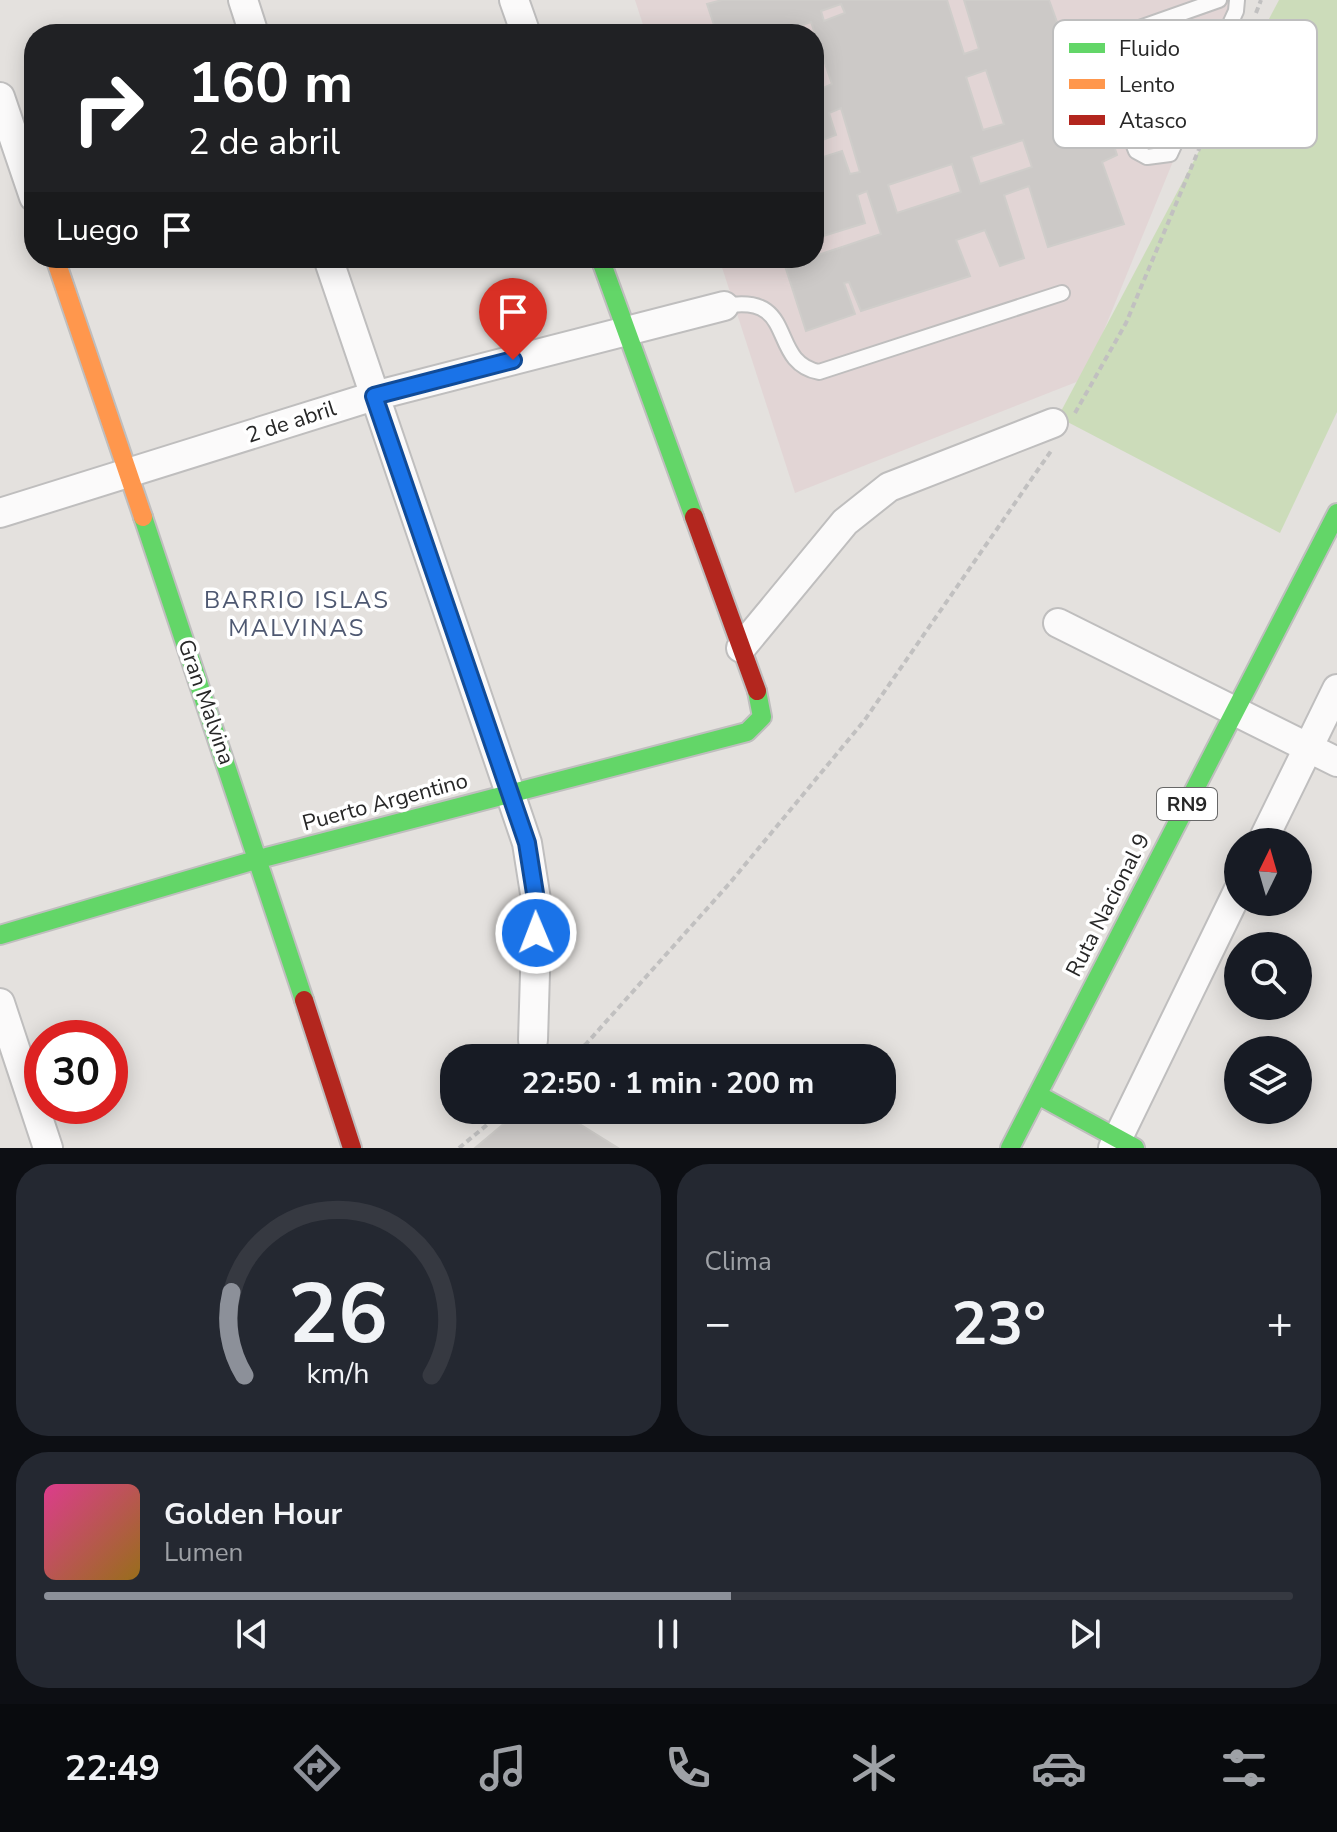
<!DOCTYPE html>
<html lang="es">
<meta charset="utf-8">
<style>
:root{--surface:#171b24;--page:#242831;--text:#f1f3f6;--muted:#9ea1a6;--line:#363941;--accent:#8c9099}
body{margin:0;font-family:"Nunito Sans",sans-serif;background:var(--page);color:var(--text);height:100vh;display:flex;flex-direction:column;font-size:30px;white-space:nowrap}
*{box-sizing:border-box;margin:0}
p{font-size:26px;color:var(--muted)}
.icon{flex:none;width:44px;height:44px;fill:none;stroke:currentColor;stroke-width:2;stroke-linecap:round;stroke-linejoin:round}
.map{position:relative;height:1148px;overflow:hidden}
.details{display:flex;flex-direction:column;gap:16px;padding:16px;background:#0d0f14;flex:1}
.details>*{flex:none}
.guide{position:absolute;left:24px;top:24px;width:800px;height:244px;border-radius:32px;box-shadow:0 4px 20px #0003;background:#202124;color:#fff;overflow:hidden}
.needle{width:52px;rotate:5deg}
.controls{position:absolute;left:1224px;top:828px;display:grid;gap:16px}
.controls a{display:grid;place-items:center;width:88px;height:88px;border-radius:50%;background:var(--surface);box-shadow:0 4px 20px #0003;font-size:40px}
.speed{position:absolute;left:24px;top:1020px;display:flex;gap:16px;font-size:40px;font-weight:700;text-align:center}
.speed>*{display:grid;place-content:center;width:104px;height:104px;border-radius:50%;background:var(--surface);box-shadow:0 4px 20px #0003;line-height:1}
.speed .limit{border:12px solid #d22;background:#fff;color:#111}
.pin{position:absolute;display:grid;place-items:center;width:68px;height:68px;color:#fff;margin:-82px -34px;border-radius:50% 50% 50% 0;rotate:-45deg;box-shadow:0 0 8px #0007}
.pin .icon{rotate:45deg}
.me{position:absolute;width:88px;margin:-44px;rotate:359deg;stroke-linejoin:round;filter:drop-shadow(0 0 6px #0008)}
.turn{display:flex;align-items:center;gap:28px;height:168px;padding:0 32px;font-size:36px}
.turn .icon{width:104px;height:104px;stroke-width:2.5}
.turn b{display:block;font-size:56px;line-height:68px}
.then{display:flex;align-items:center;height:76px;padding:0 32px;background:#0003;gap:16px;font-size:30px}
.big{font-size:60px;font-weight:700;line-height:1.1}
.details .card{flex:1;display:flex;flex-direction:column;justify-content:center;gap:12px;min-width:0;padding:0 28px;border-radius:32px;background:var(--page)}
.details .dial{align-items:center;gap:0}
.dial svg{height:208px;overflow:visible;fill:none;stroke:var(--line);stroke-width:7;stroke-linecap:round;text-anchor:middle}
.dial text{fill:var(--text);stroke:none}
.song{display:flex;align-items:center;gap:24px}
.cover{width:96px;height:96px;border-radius:12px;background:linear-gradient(135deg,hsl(330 70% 55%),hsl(40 70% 35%))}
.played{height:8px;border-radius:4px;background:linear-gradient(90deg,var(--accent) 55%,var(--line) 55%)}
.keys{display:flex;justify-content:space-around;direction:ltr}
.heat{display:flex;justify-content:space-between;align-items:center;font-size:44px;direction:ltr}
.details .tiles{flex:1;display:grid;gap:16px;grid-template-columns:1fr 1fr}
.card:last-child{grid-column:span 2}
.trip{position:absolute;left:440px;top:1044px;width:456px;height:80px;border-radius:32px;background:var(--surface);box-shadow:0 4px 20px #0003;font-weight:700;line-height:80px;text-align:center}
.dock{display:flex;height:128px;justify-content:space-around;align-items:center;background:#090b0e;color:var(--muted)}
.dock .icon{width:56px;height:56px}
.dock .selected{color:var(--accent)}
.dock b{font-size:36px;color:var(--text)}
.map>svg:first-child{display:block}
.medical{fill:#e2d5d5}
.green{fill:#ccdcba}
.building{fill:#ccc9c7;stroke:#cfcdca;stroke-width:2;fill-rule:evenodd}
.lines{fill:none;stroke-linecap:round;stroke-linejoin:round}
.lane-casing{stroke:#bfbebe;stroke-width:18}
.street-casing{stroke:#bfbebe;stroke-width:32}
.fast-casing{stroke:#bfbebe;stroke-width:22}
.slow-casing{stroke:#bfbebe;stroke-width:22}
.jam-casing{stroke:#bfbebe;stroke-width:22}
.path{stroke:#c1c0c0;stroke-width:4;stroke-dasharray:6 4;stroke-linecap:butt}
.lane{stroke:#fbfafa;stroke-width:14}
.street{stroke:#fbfafa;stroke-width:28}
.fast{stroke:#63d668;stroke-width:18}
.slow{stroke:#ff974d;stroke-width:18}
.jam{stroke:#b3261e;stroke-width:18}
.route-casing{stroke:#114b97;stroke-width:20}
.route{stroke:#1a73e8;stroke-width:14}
.labels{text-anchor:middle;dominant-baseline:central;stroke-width:7;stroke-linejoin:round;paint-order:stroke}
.shield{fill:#fff;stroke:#686868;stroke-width:2}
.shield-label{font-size:20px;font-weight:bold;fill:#272727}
.street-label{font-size:22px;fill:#272727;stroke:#fff}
.neighbourhood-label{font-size:24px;letter-spacing:2px;fill:#4e5871;stroke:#fff}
.key{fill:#fff;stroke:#bebebe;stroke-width:2}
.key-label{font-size:22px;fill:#272727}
</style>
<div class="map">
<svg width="1337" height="1148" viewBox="0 0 1337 1148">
<rect width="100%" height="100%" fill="#e4e1de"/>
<path class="medical" d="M635 0H1239L1084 379 795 493 719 258H814V34H646Z"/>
<path class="green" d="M1279 0H1337V412L1280 533 1058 417Z"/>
<path class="building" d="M722 0H947L964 54 979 49 964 0H1049L1086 102 1098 98 1117 155 1102 162 1124 224 1048 247 1029 186 1004 195 1024 258 1000 266 985 230 956 240 970 276 861 311 849 282 844 283 855 314 806 331 785 266 881 234 867 191 857 195 865 223 814 239V160L842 151 850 174 860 172 841 108 829 113 836 135 814 143V72L821 89 832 84 811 22 799 26 801 34H717L707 4ZM841 4 845 13 824 21 821 11ZM986 70 1004 124 983 130 966 77ZM1023 140 1032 167 980 184 971 157ZM952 164 961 192 897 213 888 185Z
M520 1110H557L618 1148H475Z"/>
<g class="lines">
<defs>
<path id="lane" d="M1219 0 1094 44 1136 151 1147 157 1170 154 1236 11 1237 0
M724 306C799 292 767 362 819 372L1062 293"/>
<path id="street" d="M243 0 254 34
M514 0 526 34
M0 97 34 197
M328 258 527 843 537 906 533 1040
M0 513 374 396 724 306
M1058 623 1337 762
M741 648 845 522 889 487 1053 423
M1262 842 1337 689
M0 1003 48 1148
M1113 1148 1238 891"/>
<path id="fast" d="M600 258 694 517
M143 517 304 1000
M0 935 259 859 747 732 762 717 757 691
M1038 1095 1135 1148
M1010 1148 1337 513"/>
<path id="slow" d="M55 258 143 517"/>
<path id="jam" d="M694 517 757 691
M304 1000 352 1148"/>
</defs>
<use href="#lane" class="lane-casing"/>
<use href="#street" class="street-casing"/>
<use href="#fast" class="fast-casing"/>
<use href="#slow" class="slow-casing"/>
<use href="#jam" class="jam-casing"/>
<path class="path" d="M1256 13 1261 0
M1075 413 1126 323 1228 80
M569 1058 586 1044 729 884 864 721 1051 451
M459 1148 505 1110"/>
<use href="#lane" class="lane"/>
<use href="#street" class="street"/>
<use href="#fast" class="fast"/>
<use href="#slow" class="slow"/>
<use href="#jam" class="jam"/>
</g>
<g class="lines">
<defs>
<path id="route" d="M513 360 374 396 527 843 537 906 536 933"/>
</defs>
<use href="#route" class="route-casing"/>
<use href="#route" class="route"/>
</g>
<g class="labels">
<rect class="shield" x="1157" y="788" width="60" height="32" rx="6"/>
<g class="shield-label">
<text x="1187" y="804">RN9</text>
</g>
<g class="street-label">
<text transform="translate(291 422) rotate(-18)">2 de abril</text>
<text transform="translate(206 702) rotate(71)">Gran Malvina</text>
<text transform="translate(385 802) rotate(-15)">Puerto Argentino</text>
<text transform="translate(1108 905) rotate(-63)">Ruta Nacional 9</text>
</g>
<g class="neighbourhood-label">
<text x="297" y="600">BARRIO ISLAS<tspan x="297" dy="28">MALVINAS</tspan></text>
</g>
</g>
<rect x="1053" y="20" width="264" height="128" rx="12" class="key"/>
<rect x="1069" y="43" width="36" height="10" fill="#63d668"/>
<rect x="1069" y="79" width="36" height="10" fill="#ff974d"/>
<rect x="1069" y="115" width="36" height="10" fill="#b3261e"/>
<g class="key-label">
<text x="1119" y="56">Fluido</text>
<text x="1119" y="92">Lento</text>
<text x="1119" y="128">Atasco</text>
</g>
</svg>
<div class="controls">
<a><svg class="needle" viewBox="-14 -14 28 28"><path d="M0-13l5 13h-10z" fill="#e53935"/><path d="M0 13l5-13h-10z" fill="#9ea1a6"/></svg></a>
<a><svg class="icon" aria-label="search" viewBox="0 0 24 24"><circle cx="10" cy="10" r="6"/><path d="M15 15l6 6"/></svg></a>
<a><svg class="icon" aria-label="layers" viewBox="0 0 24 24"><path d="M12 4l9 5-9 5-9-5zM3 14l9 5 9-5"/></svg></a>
</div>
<div class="speed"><div class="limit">30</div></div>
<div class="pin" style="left:513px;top:360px;background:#d93025"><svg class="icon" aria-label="arrive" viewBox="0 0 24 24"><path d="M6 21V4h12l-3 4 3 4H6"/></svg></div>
<svg class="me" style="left:536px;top:933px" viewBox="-20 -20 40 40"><circle r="17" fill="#1a73e8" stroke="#fff" stroke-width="3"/><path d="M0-11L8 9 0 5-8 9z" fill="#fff"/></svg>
<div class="trip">22:50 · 1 min · 200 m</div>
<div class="guide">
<div class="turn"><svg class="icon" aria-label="right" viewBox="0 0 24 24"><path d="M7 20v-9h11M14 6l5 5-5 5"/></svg><div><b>160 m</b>2 de abril</div></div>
<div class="then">Luego<svg class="icon" aria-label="arrive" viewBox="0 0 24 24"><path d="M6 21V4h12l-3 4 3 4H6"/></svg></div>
</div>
</div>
<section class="details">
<div class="tiles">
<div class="card dial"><svg viewBox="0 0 100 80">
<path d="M14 69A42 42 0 1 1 86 69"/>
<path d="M14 69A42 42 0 0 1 9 37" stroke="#8c9099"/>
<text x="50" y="56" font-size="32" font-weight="700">26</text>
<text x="50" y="72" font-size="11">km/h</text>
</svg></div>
<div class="card"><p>Clima</p>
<div class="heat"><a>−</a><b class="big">23°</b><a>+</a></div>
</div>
<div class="card">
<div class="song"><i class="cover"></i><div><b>Golden Hour</b><p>Lumen</p></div></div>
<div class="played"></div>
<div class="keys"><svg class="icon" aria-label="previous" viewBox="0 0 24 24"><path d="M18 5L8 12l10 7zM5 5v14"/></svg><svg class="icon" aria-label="pause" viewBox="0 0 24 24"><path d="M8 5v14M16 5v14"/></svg><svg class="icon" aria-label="next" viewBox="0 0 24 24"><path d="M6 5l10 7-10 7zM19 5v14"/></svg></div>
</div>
</div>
</section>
<nav class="dock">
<b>22:49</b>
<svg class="icon selected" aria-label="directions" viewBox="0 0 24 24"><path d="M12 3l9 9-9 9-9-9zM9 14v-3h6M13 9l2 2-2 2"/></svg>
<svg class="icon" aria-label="music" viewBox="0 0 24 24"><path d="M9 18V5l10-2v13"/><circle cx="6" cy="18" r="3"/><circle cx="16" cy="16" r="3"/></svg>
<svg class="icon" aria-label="phone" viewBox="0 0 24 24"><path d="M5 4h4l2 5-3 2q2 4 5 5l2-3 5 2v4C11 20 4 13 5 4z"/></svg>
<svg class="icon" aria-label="climate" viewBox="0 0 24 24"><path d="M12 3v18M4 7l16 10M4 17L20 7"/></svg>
<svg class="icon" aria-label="car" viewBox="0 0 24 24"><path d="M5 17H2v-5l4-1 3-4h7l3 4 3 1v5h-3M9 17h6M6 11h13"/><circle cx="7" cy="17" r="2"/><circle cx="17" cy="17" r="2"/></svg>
<svg class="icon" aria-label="filters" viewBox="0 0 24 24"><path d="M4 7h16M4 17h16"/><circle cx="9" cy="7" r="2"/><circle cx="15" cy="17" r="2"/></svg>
</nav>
